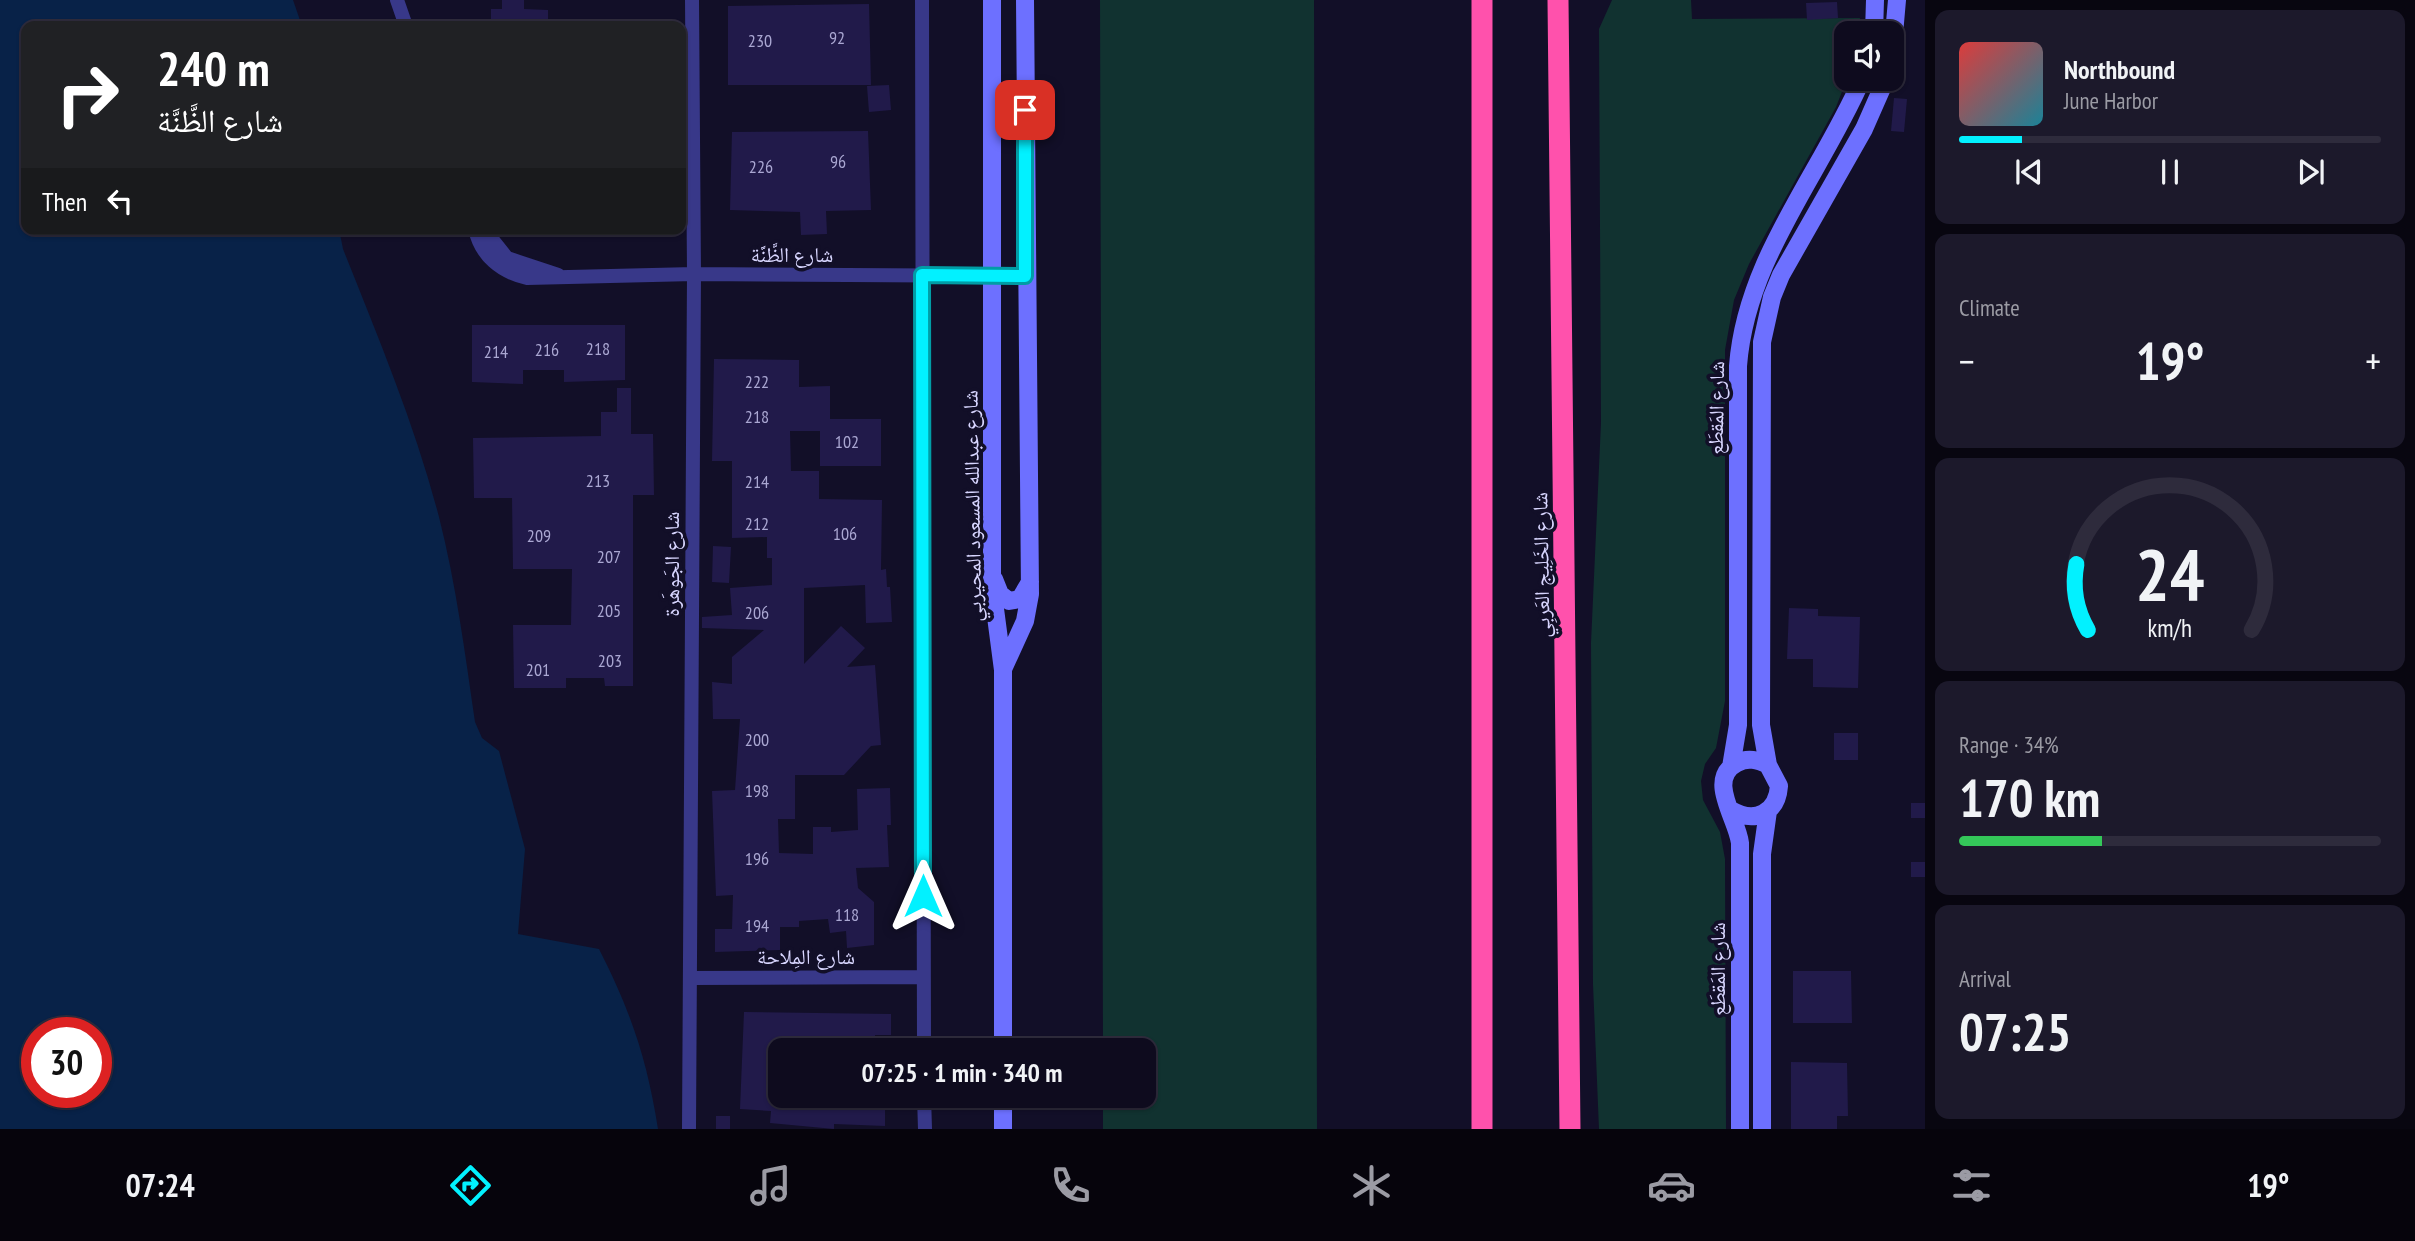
<!DOCTYPE html>
<meta charset="utf-8">
<style>
:root{--surface:#0e0b1e;--page:#1c192b;--text:#f1f3f6;--muted:#9b9ba4;--line:#2e2b3c;--accent:#02f1ff}
body{margin:0;font-family:"PT Sans Narrow","Noto Naskh Arabic",sans-serif;background:var(--page);color:var(--text);height:100vh;display:flex;flex-direction:column;font-size:26px;white-space:nowrap}
*{box-sizing:border-box;margin:0}
p{font-size:23px;color:var(--muted)}
.icon{flex:none;width:38px;height:38px;fill:none;stroke:currentColor;stroke-width:2;stroke-linecap:round;stroke-linejoin:round}
.map{position:relative;flex:1;overflow:hidden}
.side{display:flex;flex-direction:column;gap:10px;padding:10px;background:#080610;width:490px}
.side>*{flex:none}
.guide{position:absolute;left:21px;top:21px;width:665px;height:214px;border-radius:14px;box-shadow:0 2px 5px #0004,0 0 0 2px var(--line);background:#202124;color:#fff;overflow:hidden}
.controls{position:absolute;left:1834px;top:21px;display:grid;gap:14px}
.controls a{display:grid;place-items:center;width:70px;height:70px;border-radius:14px;background:var(--surface);box-shadow:0 2px 5px #0004,0 0 0 2px var(--line);font-size:35px}
.speed{position:absolute;left:21px;top:1017px;display:flex;gap:14px;font-size:35px;font-weight:700;text-align:center}
.speed>*{display:grid;place-content:center;width:91px;height:91px;border-radius:50%;background:var(--surface);box-shadow:0 2px 5px #0004,0 0 0 2px var(--line);line-height:1}
.speed .limit{border:10px solid #d22;background:#fff;color:#111}
.pin{position:absolute;display:grid;place-items:center;width:60px;height:60px;color:#fff;margin:-30px;border-radius:14px;box-shadow:0 4px 10px #0006}
.me{position:absolute;width:77px;margin:-38px;rotate:0deg;stroke-linejoin:round;filter:drop-shadow(0 0 5px #0008)}
.turn{display:flex;align-items:center;gap:24px;height:147px;padding:0 21px;font-size:32px}
.turn .icon{width:91px;height:91px;stroke-width:2.5}
.turn b{display:block;font-size:49px;line-height:60px}
.then{display:flex;align-items:center;height:66px;padding:0 21px;background:#0003;gap:14px;font-size:26px}
.big{font-size:52px;font-weight:800;line-height:1.1}
.side .tile{flex:1;display:flex;flex-direction:column;justify-content:center;gap:10px;min-width:0;padding:0 24px;border-radius:14px;background:var(--page)}
.side .dial{align-items:center;gap:0}
.dial svg{height:182px;overflow:visible;fill:none;stroke:var(--line);stroke-width:7;stroke-linecap:round;text-anchor:middle}
.dial text{fill:var(--text);stroke:none}
.song{display:flex;align-items:center;gap:21px}
.cover{width:84px;height:84px;border-radius:10px;background:linear-gradient(135deg,hsl(0 70% 55%),hsl(190 70% 35%))}
.played{height:7px;border-radius:4px;background:linear-gradient(90deg,var(--accent) 15%,var(--line) 15%)}
.keys{display:flex;justify-content:space-around;direction:ltr}
.heat{display:flex;justify-content:space-between;align-items:center;font-size:38px;direction:ltr}
.charge{height:10px;border-radius:5px;background:linear-gradient(90deg,#34c759 34%,var(--line) 0)}
.trip{position:absolute;left:768px;top:1038px;width:388px;height:70px;border-radius:14px;background:var(--surface);box-shadow:0 2px 5px #0004,0 0 0 2px var(--line);font-weight:800;line-height:70px;text-align:center}
.menu{display:flex;height:112px;justify-content:space-around;align-items:center;background:#06040c;color:var(--muted)}
.menu .icon{width:49px;height:49px}
.menu .selected{color:var(--accent)}
.menu b{font-size:32px;color:var(--text)}
main{display:flex;flex:1;min-height:0}
.map>svg:first-child{display:block}
.green{fill:#113230}
.water{fill:#082248;fill-rule:evenodd}
.building{fill:#211a4a}
.lines{fill:none;stroke-linecap:round;stroke-linejoin:round}
.street{stroke:#383889;stroke-width:14}
.secondary{stroke:#6d70ff;stroke-width:18}
.highway{stroke:#ff51ac;stroke-width:21}
.route-casing{stroke:#019da6;stroke-width:18}
.route{stroke:#02f1ff;stroke-width:12}
.labels{text-anchor:middle;dominant-baseline:central;stroke-width:7;stroke-linejoin:round;paint-order:stroke}
.number-label{font-size:18px;fill:#aaa7d2}
.street-label{font-size:21px;fill:#d8d6ff;stroke:#120f28}
</style>
<main>
<div class="map">
<svg width="1925" height="1129" viewBox="0 0 1925 1129">
<rect width="100%" height="100%" fill="#120f28"/>
<path class="green" d="M1100 0H1314L1317 1129H1103V1096H1144V1050H1103Z
M1612 0H1691L1692 19 1860 18 1858 33H1846L1847 79 1836 107 1749 264 1734 300 1725 350V701L1716 748 1705 764 1701 781 1703 800 1720 832 1725 859 1726 1129H1599L1593 984 1591 643 1601 423 1599 29Z"/>
<path class="water" d="M0 0H293L302 26H26V229H339L343 249C378 337 415 425 439 517 456 584 465 653 475 722L482 738 499 751 525 849 518 934 599 949C631 1012 647 1059 658 1129H0ZM37 1032H96V1092H37Z"/>
<path class="building" d="M502 0H524V9L548 10V26H491V9H502Z
M1837 2 1838 18 1807 20 1806 3Z
M869 4 871 85H728V6Z
M889 85 891 110 869 112 867 86Z
M1894 98 1907 99 1904 132 1891 131Z
M868 131 871 210 826 211 827 234 801 235 800 212 730 210 732 132Z
M472 325H625V380L564 382V370H523V384L472 382Z
M714 359 799 360V387L830 386V419H881V466H820V431H790L791 471H819V499L882 500 881 570 886 569 887 587H890L892 622 866 623 865 585 804 588V664L841 626 865 648 847 667 875 665 881 745 871 746 844 775H795V819H778L779 853 813 854V827H831V832L858 830 857 789 890 788 891 825H887L889 867 856 868 858 888 874 902V945L847 948 846 931 830 933 828 919 799 921V927H780V950L715 952V929H732L733 895 716 896 712 791 735 790 740 719H713L712 682 732 684V657L764 630 702 628V617L732 615 730 588 772 585V558H767V537L732 538V461H712Z
M617 388H631V434H653L654 495H633V686H605L604 678H566V688H514L513 625H571L572 569H513L512 498H474L473 438 601 436V412H617Z
M713 546 731 547 729 583 712 582Z
M1789 608 1818 609V616L1860 617 1858 688 1813 687V659H1787Z
M1834 733H1858V760H1834Z
M1911 803H1925V818H1911Z
M1911 862H1925V877H1911Z
M1793 971H1851L1852 1023H1793Z
M744 1012 891 1014V1035H875V1050H780V1096H881V1105H885V1126L834 1124V1129L770 1123 771 1111 740 1109Z
M1791 1062 1847 1063 1848 1116H1837V1129H1791Z
M716 1116H730V1129H716Z"/>
<g class="lines">
<path class="street" d="M397 0 406 26
M922 0 924 1050
M475 229C481 256 501 272 527 278L694 274 1025 276
M484 229 507 258 558 275
M690 978 923 977
M924 1096 925 1129
M689 1129 694 274 692 0"/>
<path class="secondary" d="M992 0V586L1003 670V1050
M1874 33 1875 0
M1892 57 1897 0
M994 579 1000 594 1009 601 1020 599 1030 582
M1004 667 1025 621 1030 594 1025 0
M1768 765 1761 725 1762 342 1772 297 1781 275 1864 129 1886 79
M1731 767 1738 725V366C1746 259 1820 175 1862 79
M1731 810C1755 824 1777 813 1779 786L1768 765C1758 760 1748 757 1737 763 1706 779 1737 818 1740 843V1129
M1003 1096V1129
M1762 1129V854L1768 811"/>
<path class="highway" d="M1558 0 1570 1129
M1482 1129V0"/>
</g>
<g class="lines">
<defs>
<path id="route" d="M923 896 922 275 1025 276V110"/>
</defs>
<use href="#route" class="route-casing"/>
<use href="#route" class="route"/>
</g>
<g class="labels">
<g class="number-label">
<text x="837" y="37">92</text>
<text x="760" y="40">230</text>
<text x="838" y="161">96</text>
<text x="761" y="166">226</text>
<text x="598" y="348">218</text>
<text x="547" y="349">216</text>
<text x="496" y="351">214</text>
<text x="757" y="381">222</text>
<text x="757" y="416">218</text>
<text x="847" y="441">102</text>
<text x="598" y="480">213</text>
<text x="757" y="481">214</text>
<text x="757" y="523">212</text>
<text x="845" y="533">106</text>
<text x="539" y="535">209</text>
<text x="609" y="556">207</text>
<text x="609" y="610">205</text>
<text x="757" y="612">206</text>
<text x="610" y="660">203</text>
<text x="538" y="669">201</text>
<text x="757" y="739">200</text>
<text x="757" y="790">198</text>
<text x="757" y="858">196</text>
<text x="847" y="914">118</text>
<text x="757" y="925">194</text>
</g>
<g class="street-label">
<text x="792" y="254">شارع الظَّنَّة</text>
<text transform="translate(1716 408) rotate(-89)">شارع المَقطَع</text>
<text transform="translate(972 506) rotate(-91)">شارع عبدالله المسعود المحيربي</text>
<text transform="translate(671 564) rotate(-90)">شارع الجَوهَرة</text>
<text transform="translate(1541 565) rotate(-91)">شارع الخَلِيج العَربِي</text>
<text x="806" y="956">شارع المِلاحة</text>
<text transform="translate(1717 969) rotate(-90)">شارع المَقطَع</text>
</g>
</g>
</svg>
<div class="controls">
<a><svg class="icon" aria-label="sound" viewBox="0 0 24 24"><path d="M4 9h4l5-4v14l-5-4H4zM17 9q2 3 0 6"/></svg></a>
</div>
<div class="speed"><div class="limit">30</div></div>
<div class="pin" style="left:1025px;top:110px;background:#d93025"><svg class="icon" aria-label="arrive" viewBox="0 0 24 24"><path d="M6 21V4h12l-3 4 3 4H6"/></svg></div>
<svg class="me" style="left:923px;top:896px" viewBox="-20 -20 40 40"><path d="M0-17L14 15 0 8-14 15z" fill="#02f1ff" stroke="#fff" stroke-width="4"/></svg>
<div class="trip">07:25 · 1 min · 340 m</div>
<div class="guide">
<div class="turn"><svg class="icon" aria-label="right" viewBox="0 0 24 24"><path d="M7 20v-9h11M14 6l5 5-5 5"/></svg><div><b>240 m</b>شارع الظَّنَّة</div></div>
<div class="then">Then<svg class="icon" aria-label="left" viewBox="0 0 24 24"><path d="M17 20v-9H6M10 6l-5 5 5 5"/></svg></div>
</div>
</div>
<section class="side">
<div class="tile">
<div class="song"><i class="cover"></i><div><b>Northbound</b><p>June Harbor</p></div></div>
<div class="played"></div>
<div class="keys"><svg class="icon" aria-label="previous" viewBox="0 0 24 24"><path d="M18 5L8 12l10 7zM5 5v14"/></svg><svg class="icon" aria-label="pause" viewBox="0 0 24 24"><path d="M8 5v14M16 5v14"/></svg><svg class="icon" aria-label="next" viewBox="0 0 24 24"><path d="M6 5l10 7-10 7zM19 5v14"/></svg></div>
</div>
<div class="tile"><p>Climate</p>
<div class="heat"><a>−</a><b class="big">19°</b><a>+</a></div>
</div>
<div class="tile dial"><svg viewBox="0 0 100 80">
<path d="M14 69A42 42 0 1 1 86 69"/>
<path d="M14 69A42 42 0 0 1 9 40" stroke="#02f1ff"/>
<text x="50" y="56" font-size="32" font-weight="700">24</text>
<text x="50" y="72" font-size="11">km/h</text>
</svg></div>
<div class="tile"><p>Range · 34%</p><b class="big">170 km</b><div class="charge"></div></div>
<div class="tile"><p>Arrival</p><b class="big">07:25</b></div>
</section>
</main>
<nav class="menu">
<b>07:24</b>
<svg class="icon selected" aria-label="directions" viewBox="0 0 24 24"><path d="M12 3l9 9-9 9-9-9zM9 14v-3h6M13 9l2 2-2 2"/></svg>
<svg class="icon" aria-label="music" viewBox="0 0 24 24"><path d="M9 18V5l10-2v13"/><circle cx="6" cy="18" r="3"/><circle cx="16" cy="16" r="3"/></svg>
<svg class="icon" aria-label="phone" viewBox="0 0 24 24"><path d="M5 4h4l2 5-3 2q2 4 5 5l2-3 5 2v4C11 20 4 13 5 4z"/></svg>
<svg class="icon" aria-label="climate" viewBox="0 0 24 24"><path d="M12 3v18M4 7l16 10M4 17L20 7"/></svg>
<svg class="icon" aria-label="car" viewBox="0 0 24 24"><path d="M5 17H2v-5l4-1 3-4h7l3 4 3 1v5h-3M9 17h6M6 11h13"/><circle cx="7" cy="17" r="2"/><circle cx="17" cy="17" r="2"/></svg>
<svg class="icon" aria-label="filters" viewBox="0 0 24 24"><path d="M4 7h16M4 17h16"/><circle cx="9" cy="7" r="2"/><circle cx="15" cy="17" r="2"/></svg>
<b>19°</b>
</nav>
